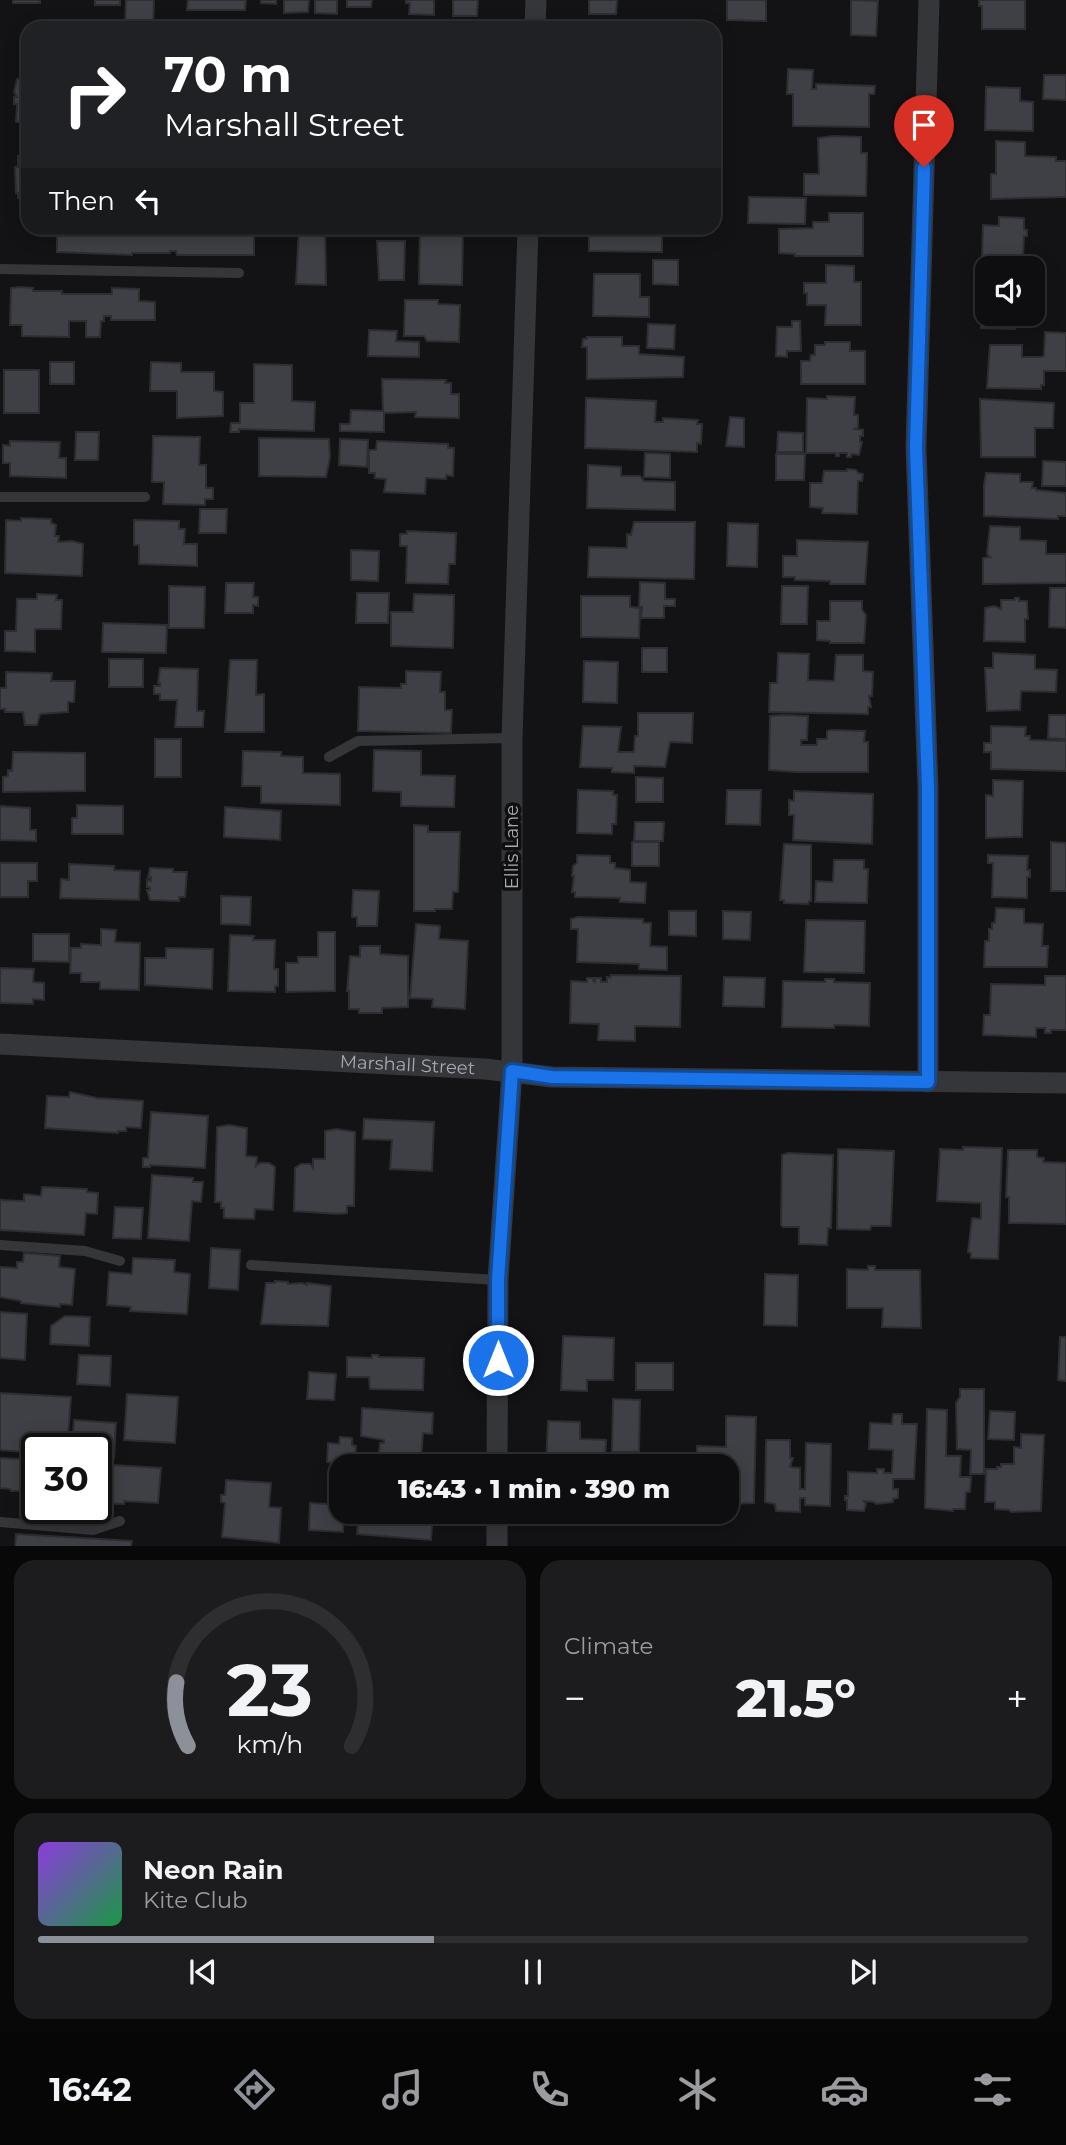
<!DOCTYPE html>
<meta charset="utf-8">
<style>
:root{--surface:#0e0e10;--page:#1c1c1e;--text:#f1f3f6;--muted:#9b9c9f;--line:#2e2e30;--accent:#8c9099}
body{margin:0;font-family:Montserrat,sans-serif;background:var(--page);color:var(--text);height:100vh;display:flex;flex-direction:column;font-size:26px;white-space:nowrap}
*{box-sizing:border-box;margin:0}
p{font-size:23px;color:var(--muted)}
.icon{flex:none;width:38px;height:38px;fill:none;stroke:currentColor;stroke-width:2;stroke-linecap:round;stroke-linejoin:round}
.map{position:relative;height:1546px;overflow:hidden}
.panel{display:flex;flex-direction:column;gap:14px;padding:14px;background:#080809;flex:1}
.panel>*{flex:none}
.banner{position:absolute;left:21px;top:21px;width:700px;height:214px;border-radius:21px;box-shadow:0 4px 18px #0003,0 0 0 2px var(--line);background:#202124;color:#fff;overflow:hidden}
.tools{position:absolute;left:975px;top:256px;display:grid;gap:14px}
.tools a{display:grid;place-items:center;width:70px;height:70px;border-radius:14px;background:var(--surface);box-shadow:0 4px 18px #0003,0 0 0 2px var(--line);font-size:35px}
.speed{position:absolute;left:21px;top:1433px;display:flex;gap:14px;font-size:35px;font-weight:700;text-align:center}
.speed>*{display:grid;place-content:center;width:91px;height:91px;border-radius:50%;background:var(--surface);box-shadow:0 4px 18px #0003,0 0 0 2px var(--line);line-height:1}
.speed .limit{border:4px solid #111;border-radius:10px;background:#fff;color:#111}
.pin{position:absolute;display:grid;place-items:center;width:60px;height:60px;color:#fff;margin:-72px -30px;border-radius:50% 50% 50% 0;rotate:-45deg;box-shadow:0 0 7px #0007}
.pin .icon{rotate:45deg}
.me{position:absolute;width:77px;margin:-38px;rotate:0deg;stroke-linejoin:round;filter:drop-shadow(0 0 5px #0008)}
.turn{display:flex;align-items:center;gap:24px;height:147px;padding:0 28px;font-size:32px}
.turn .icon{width:91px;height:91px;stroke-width:2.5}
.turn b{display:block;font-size:49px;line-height:60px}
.then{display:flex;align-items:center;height:66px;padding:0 28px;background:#0003;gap:14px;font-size:26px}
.big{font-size:52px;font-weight:800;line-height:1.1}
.panel .widget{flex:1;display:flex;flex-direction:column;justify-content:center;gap:10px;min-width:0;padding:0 24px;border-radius:21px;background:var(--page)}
.panel .dial{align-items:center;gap:0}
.dial svg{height:182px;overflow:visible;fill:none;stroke:var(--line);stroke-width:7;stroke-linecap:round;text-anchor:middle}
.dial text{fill:var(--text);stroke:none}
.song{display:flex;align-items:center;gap:21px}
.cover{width:84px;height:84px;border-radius:10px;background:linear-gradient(135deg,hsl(270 70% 55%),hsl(140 70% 35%))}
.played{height:7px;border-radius:4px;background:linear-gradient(90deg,var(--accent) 40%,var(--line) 40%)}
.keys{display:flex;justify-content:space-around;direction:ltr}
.heat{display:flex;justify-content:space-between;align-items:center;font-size:38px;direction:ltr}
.panel .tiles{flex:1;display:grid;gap:14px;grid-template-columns:1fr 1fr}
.widget:last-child{grid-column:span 2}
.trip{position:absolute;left:329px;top:1454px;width:410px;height:70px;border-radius:21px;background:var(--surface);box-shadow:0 4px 18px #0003,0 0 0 2px var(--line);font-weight:800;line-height:70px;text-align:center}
.tabs{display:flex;height:112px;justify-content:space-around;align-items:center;background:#060606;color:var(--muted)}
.tabs .icon{width:49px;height:49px}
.tabs .selected{color:var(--accent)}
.tabs b{font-size:32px;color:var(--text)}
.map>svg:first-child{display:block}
.building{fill:#3f4045;stroke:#2d2e31;stroke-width:2}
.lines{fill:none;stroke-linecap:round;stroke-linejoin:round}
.service{stroke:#35363a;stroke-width:10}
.minor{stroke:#35363a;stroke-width:21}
.route-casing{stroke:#114b97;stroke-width:18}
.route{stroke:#1a73e8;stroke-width:12}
.labels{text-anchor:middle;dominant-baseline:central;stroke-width:7;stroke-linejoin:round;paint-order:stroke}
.street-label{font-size:18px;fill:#a5aab5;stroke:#0f0f10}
</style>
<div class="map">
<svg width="1066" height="1547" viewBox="0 0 1066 1547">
<rect width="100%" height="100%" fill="#131315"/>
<path class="building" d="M13 0H40V3H13Z
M95 0H120V5H95Z
M126 0H154L153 28H125Z
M188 0H246L245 10H187Z
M261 0H276V4L261 3Z
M284 0H309L308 12 284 13Z
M315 0H337V14L315 13Z
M347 0H372L371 7H347Z
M406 0H434V15L409 14 410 3H406Z
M453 0H478L477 16H453Z
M589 0H617L616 14H589Z
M727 0H766V21L727 20Z
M851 0 878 1 876 36 851 35Z
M979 0H1025V29H982V6H979Z
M788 69 813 70 812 89H816V84L875 86 874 94H869V127L793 126V94H787Z
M1044 75H1066V100L1043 99Z
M17 79H28V122H16L17 104H14V97H17L14 92Z
M986 87 1020 88V101L1033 102V131L985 130Z
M833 136 861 137V153H867L866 196 804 195V174H819L818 138Z
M996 141 1025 142V156L1056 157V161H1066V197L991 199V174H996Z
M18 156H28V199L18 198V193H16L15 167H18Z
M749 197 806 198 805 224 748 223Z
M829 213H863V256H795V254L779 253V229L813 228V222H829Z
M999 217 1024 218V230H1027V236H1024L1023 259 982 258 983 225 999 226Z
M57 228H254V255H177L176 251H170V253H132V255L57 252Z
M299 228 325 229 326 285 296 284Z
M420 228H463L462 285 419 284Z
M589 228 662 229V252L589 251Z
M377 241H405L404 280H379Z
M653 260H678V285L653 284Z
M826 265 854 266V282H861V325H825L826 305H807V293H804V283H826Z
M594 274H640V297H649V317L593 316Z
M18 287 33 288V291H62V294H112V288L139 289V301L155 302V320H111V316H104V321H101L100 337H86V321H69V337L22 336V325H10L11 288Z
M1032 287H1038L1037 321 1018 320V313H1032Z
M986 290 987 313H1016L1015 329 981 328V302H985Z
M405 300H438V304L460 305 459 342 427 341 424 336H404Z
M792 321H800L801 351H787V357L776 356 777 327H792Z
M648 324 675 325 674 349 647 348Z
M369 330 397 331 396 341 419 342V357L368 356Z
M1045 332 1066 333V371H1044V385H1041V389L987 388 990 345H1022V357H1041L1044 356Z
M587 337H622V346H639V354L684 357 683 377 587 379V347H582L583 339H587Z
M825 342H850V351H865V384H801V361H810L811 355H815V345H825Z
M50 362H74V384H50Z
M151 362 181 363V372H214V391L223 392V416L177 418V391H150Z
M254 364 292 365V401L315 402 314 431 239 429V432H230L231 423H240V403H254Z
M4 370H39V413H4Z
M382 379 446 380 445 383H451V394H459V418L415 417 416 412 384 413V432L340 431V424H350L351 410 383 411Z
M827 396 855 397 854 415H858V427L855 429 863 430V436H860V442H862L859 455 851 454V457H847V453H839V456H836V453H806L807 398 827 399Z
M586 398 656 401 655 422H663V418L698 420 697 424H702L701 444 697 443V452L585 448Z
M980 399 1054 403 1053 428H1035V457H981Z
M730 417 744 418V447L726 446Z
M76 432H99L98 460H75Z
M778 432 803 433V452H777Z
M153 436 200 437 199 465H206V488H213V499H205V505L163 504 164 482H152Z
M259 438 329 439 330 457 326 477 259 476Z
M340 439 368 440 367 467 339 465Z
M10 441 60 442 59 458H66V478L10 476V463H3V445L10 446Z
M377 441 448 444V448H454L453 476 446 475V479L426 478 425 494 384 492 386 479 375 478V473H369V450H376Z
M645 453 670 454V478L644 477Z
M776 454H805L804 480H776Z
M1043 461 1066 462V486H1042Z
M588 465 621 467V476H640L644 481 675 482V510L587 508Z
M847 469 856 470 858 473 863 474 862 481H858L857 514 822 513 823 508 810 507V483H822L824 471H847Z
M986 473 1020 474V482H1033L1032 488H1036V490L1066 493V516H1058V519L984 516V485Z
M200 509H227L226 533H199Z
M21 518 51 519V523L56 525 55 536H59L58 542 72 541 83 544 82 576 5 573 6 520 21 521Z
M134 520 179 521V529H185L184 544H197V566L139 564V545H134Z
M634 522H695L694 579 588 577 589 547 627 548V534L631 535Z
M728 523 758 524 757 567 727 566Z
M990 526 1020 527V540L1046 541V554H1066V583L983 584V558L990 557 987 554Z
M407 531 456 533 455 564H449L448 584 406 583 407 546H400V534H407Z
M797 540 868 542 865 584H830V581L795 580V577H783V556H797Z
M351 550 379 551 378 581 351 580Z
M640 582 665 583V599H675V606H664V618H641L642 607H639Z
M226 583H254L253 597H258V606L253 605V613H225Z
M169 586 205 587 204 628H169Z
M782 586H808L807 624H781Z
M1050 588H1066V628L1049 627Z
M357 593H389L388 623H356Z
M37 594 57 595 56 600H62L61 629H35V652L5 651V631H16L17 599H37Z
M414 594 454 595 453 648 391 646V612H413Z
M581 596H630V607L640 608 639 638 581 637Z
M1015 598H1019V601H1027L1028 619H1025V642L984 641 985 608 994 606 1001 609V600H1015Z
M830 601H862V610L866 615 864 643H830V641L817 640V621H830Z
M103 623 167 625 166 653 102 652Z
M642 648H667V672H642Z
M778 653 809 654 808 680 834 681 836 655H863V671L873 672 872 696H869L871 707H868V714L769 712 770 683H777Z
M993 653 1035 655V669L1057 670 1056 692 1021 691 1020 710 987 711 985 668H993Z
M109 659H143V687H109Z
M230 660H257L256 695 264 694V732H225Z
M584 661 618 662 617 703 583 702Z
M160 668 198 669 197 711H204L203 727H175L177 700H160V694H154V686H160V683H158Z
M406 671 441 672 440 692H445V710H452L451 733 358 731 359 687 401 688V684H406Z
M6 672 52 673 51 681H75L74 702H68V712L40 714 37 725H25L23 712H5V709H0V688H6Z
M638 713H693L692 743 670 742 665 767 634 766V773L612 772V768L580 767 583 726 621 727 618 752H634L635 736H638Z
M782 715 808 716 807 740H801V745H817V739H827V731L831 730 865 731 864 742H868V772H798L769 770 770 716Z
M1049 715H1066V739L1048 738Z
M991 726 1026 727 1025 736H1030V740L1066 741V771L991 769V752H984V743H991Z
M155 739H181V777H155Z
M374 750 421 751V775L455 776 454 807 401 806V792L373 791Z
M243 751 281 752V756L303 757V773L340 774V805L261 803V786H242Z
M13 752 85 753V791L3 792V777L8 776V770L12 771Z
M636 777 663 778V802H636Z
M993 780 1023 781 1022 837 986 838V795L993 796Z
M578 790 613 791V795H617L616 824H612V834L577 833Z
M727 790H761L760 825 726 824Z
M794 791 873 794 872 844 793 840 794 815H789V800L794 801Z
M77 805 123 806V834H72V818H77Z
M0 806 30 808V830H36V841L0 840Z
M225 807 281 811 280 840 224 837Z
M635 822H664L663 841H634Z
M414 825 428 826V832H460L458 892H453L452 909H435V911H414Z
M632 842H659V866H632Z
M1051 842 1066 843V891H1051Z
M784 844 811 845V901H809L808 904 784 903V900H780Z
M577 855 610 856V863H615V868L630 870V882L646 883 645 903 620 902V898L575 897V892H572L574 876H572L573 866 577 863Z
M988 855 1028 856 1027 870H1030V877H1027V898L992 897 993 863H988Z
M834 860H864V869H868L867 903 815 902 816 881 833 882Z
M0 863H37V881H28V897H0Z
M69 864 114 866V870L140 871 139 900 60 898 61 879 69 880Z
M150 868 173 869V872H187L185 897H179V901L150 900 147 890H150V887H147V880L151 881V877L148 878Z
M353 890 379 891 377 926H357V917H352Z
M221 896 251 897 250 925 221 924Z
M996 908 1024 909V923L1043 924 1042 946H1048L1047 967H984L985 941H989V929H992V923H995Z
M669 911H696V936L669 935Z
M723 911 751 912 750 940 723 939Z
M578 917 643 919V923H651L650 946 667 947V970L639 969V964L577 962 578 929H571V919Z
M806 920 865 921 864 973 804 972Z
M416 924 440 926 439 939 468 941 465 1009 432 1007 433 999 410 998Z
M101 929 116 930 115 942 140 943 139 990 100 989V982H81V973H70L71 948H81V944L101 945Z
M318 932H335V991L286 992V963H298V957H318Z
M33 934H69V962L33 961Z
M230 935 254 936 253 940H275L274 969H278V986H275V992L228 991Z
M360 946H380V954L408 956V1007L382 1008V1013H359V1009H349V991H347L350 956 360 957Z
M166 948 213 949 212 989 145 985V958H166Z
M0 968 34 969 33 982 44 983V1000L33 999V1004L0 1003Z
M611 975 681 976 680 1027 635 1026V1041L598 1040 599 1024 570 1023 571 981 587 982V978H593V981L595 982V978H601V982H607V977L610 978Z
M1045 976H1066V1030H1051V1033H1045V1028H1036V1037L983 1035 984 1015H990L991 984 1045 985Z
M724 977 765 978 764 1007 723 1006Z
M825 979H834V982L870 983 869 1026 834 1025V1028L782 1027 783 981 825 982Z
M70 1092 97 1098 143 1101 141 1128 126 1127V1131H118V1133L45 1128 47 1096 69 1097Z
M151 1112 208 1116 205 1168 150 1165V1167H143V1158H148Z
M364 1119 434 1122 432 1171 390 1169 392 1140 363 1139Z
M229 1125 247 1128 246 1156 257 1157 256 1166 260 1163H269L275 1167 273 1210 255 1209 254 1219 224 1218V1208H221V1202H215L217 1127Z
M337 1129 355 1132 354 1206H347V1213L338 1214 294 1211 295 1168 301 1164H310L313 1168V1159H325V1131Z
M963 1147 1002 1148 998 1259 971 1258V1253L968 1252 972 1218 981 1219V1203L937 1201 940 1149 963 1150Z
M838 1149 894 1151 891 1226H871L870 1230 837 1229Z
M1008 1150H1037V1157L1044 1158 1043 1162 1066 1163V1224L1009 1223V1197H1006Z
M788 1153 833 1155 831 1228H828L827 1245 799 1244V1227H783L781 1225 782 1155Z
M152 1175 193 1178V1182H203L201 1202 192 1201 189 1241 148 1238Z
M42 1187 87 1189V1192L98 1193 97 1214 86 1213 84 1235 0 1230V1200L24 1201V1194L41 1196Z
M115 1207 143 1208 141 1239 113 1238Z
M211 1248 240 1250 238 1290 209 1288Z
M24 1253 60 1256 59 1267 75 1269 72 1305 60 1304V1307L21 1303V1301L0 1297V1267L17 1268V1262H23Z
M133 1258 175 1260 174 1272 190 1274 187 1314 130 1311 131 1307 107 1305 109 1272 132 1274Z
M868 1266H875V1270H920L921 1328 882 1327 883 1308H847V1269L868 1270Z
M765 1274 798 1275 797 1326 764 1325Z
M275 1281 288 1282V1284L302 1283 307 1285V1283L331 1286 328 1326 261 1324 266 1283H275Z
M0 1312 27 1314 25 1360 0 1358Z
M65 1316 90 1317 89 1346 50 1344 51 1326Z
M563 1336 614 1338 613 1380H587V1391L561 1390Z
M1060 1337H1066V1381L1058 1380Z
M79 1355 111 1356 110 1386 77 1384Z
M372 1355H378V1357L424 1358 423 1390 370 1389 369 1377H347V1357L372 1358Z
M636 1363H673V1390H636Z
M309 1372 336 1374 334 1400 307 1399Z
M960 1389H984V1474H970L971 1450 957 1449 956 1403 960 1397Z
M0 1393 71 1397 67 1449H37V1453L0 1450Z
M127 1394 178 1397 175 1443 124 1440Z
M613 1399 640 1400 639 1452H612Z
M362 1408 433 1413 432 1434 423 1433 421 1458 383 1456 384 1453H379L380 1443H384V1440L361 1436Z
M927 1409 947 1410 946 1456H961L960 1477H971L970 1492H966L965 1509H953V1511L925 1508Z
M990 1411 1015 1412 1014 1440 988 1439Z
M893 1414H902V1424H917L914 1479H893V1489H898V1498L893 1499V1502L876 1504 874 1502 864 1501 866 1504 864 1511 847 1510V1500H845V1496H848V1472L877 1473V1469H884V1473H892L893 1450 869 1449 870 1423 892 1424Z
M726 1416 756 1417 754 1503 731 1504V1512L726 1511V1466H697V1446L726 1447Z
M74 1420 116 1423 114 1458 96 1457V1449H72Z
M548 1421 580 1422V1439L606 1440 605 1466H546Z
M1021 1434 1044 1435 1041 1511 1011 1512 1009 1510 995 1509V1502H985L986 1469H997V1467H1001V1464H1014V1447L1021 1448Z
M340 1437 352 1438V1445L356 1446 355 1464 327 1462 328 1443 339 1444Z
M766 1440H790V1458H793L790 1467 800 1468V1489H805L806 1443 831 1444 830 1506 805 1505V1498H800V1512L776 1511 775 1504 765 1502Z
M642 1453H669V1466H642Z
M0 1458 37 1460V1508H71L70 1517H42V1516L25 1514V1491H11L10 1489 0 1488Z
M96 1464 161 1468 158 1503 124 1501V1504L96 1503Z
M226 1480 271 1483 269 1507 281 1508 279 1543 222 1537 225 1503 221 1502V1495H225Z
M310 1503 341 1505V1512H344L343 1532 309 1530Z
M359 1512H433L431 1540 357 1534Z
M564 1512H577V1516L564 1515Z
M16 1534 132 1541 131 1547H15Z"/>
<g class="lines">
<path class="service" d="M0 269 239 273
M0 497H145
M329 757 358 741 512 738
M0 1245 85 1251 120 1261
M251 1265 498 1280
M0 1522 93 1530 120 1521"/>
<g class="minor">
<path d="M535 28 536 0"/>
<path id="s1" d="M0 1044 485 1069 552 1077 1066 1083"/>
<path d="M928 1082V788L916 447 929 0"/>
<path d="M497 1466 498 1280 512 1071V738L528 228"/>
<path d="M497 1547V1512"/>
</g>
</g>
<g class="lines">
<defs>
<path id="route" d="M498 1360V1280L512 1071 552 1077 928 1082V788L916 447 924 167"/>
</defs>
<use href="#route" class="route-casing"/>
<use href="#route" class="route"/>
</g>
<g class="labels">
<g class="street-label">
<text transform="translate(512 847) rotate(-90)">Ellis Lane</text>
<text stroke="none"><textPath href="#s1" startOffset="408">Marshall Street</textPath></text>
</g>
</g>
</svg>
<div class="tools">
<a><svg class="icon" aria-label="sound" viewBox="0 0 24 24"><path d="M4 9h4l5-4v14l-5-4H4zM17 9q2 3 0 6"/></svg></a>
</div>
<div class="speed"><div class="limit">30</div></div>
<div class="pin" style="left:924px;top:167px;background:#d93025"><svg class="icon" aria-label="arrive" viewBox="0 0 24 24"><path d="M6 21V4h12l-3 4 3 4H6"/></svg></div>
<svg class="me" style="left:498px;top:1360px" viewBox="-20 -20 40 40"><circle r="17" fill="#1a73e8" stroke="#fff" stroke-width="3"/><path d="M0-11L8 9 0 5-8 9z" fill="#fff"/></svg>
<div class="trip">16:43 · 1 min · 390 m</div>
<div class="banner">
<div class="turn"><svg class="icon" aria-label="right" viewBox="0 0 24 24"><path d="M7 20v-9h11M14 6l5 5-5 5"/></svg><div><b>70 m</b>Marshall Street</div></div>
<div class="then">Then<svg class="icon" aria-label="left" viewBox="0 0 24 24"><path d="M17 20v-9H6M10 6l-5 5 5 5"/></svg></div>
</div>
</div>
<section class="panel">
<div class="tiles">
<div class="widget dial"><svg viewBox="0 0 100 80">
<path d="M14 69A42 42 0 1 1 86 69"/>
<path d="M14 69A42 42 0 0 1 9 41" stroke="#8c9099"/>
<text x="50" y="56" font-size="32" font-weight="700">23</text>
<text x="50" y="72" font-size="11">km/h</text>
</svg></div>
<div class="widget"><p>Climate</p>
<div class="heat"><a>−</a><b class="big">21.5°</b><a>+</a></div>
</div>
<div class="widget">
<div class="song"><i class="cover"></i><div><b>Neon Rain</b><p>Kite Club</p></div></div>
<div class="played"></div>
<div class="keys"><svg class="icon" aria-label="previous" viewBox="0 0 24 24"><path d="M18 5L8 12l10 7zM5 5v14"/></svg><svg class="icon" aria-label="pause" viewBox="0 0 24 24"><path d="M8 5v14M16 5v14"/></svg><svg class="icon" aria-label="next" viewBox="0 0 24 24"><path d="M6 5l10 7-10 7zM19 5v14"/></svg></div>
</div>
</div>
</section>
<nav class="tabs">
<b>16:42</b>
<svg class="icon selected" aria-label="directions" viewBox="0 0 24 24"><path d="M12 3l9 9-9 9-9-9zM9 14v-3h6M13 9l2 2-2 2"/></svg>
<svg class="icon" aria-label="music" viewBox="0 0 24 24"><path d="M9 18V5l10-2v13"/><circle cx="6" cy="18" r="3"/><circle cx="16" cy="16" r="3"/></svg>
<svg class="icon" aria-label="phone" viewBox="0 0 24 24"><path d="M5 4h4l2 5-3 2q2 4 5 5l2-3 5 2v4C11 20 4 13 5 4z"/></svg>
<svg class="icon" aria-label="climate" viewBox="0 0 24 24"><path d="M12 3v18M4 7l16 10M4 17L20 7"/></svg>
<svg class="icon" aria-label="car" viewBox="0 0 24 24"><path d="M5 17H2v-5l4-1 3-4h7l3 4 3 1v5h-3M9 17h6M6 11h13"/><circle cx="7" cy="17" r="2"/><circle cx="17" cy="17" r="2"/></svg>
<svg class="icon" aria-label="filters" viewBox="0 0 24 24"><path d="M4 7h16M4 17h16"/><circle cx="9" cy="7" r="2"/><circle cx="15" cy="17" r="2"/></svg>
</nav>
